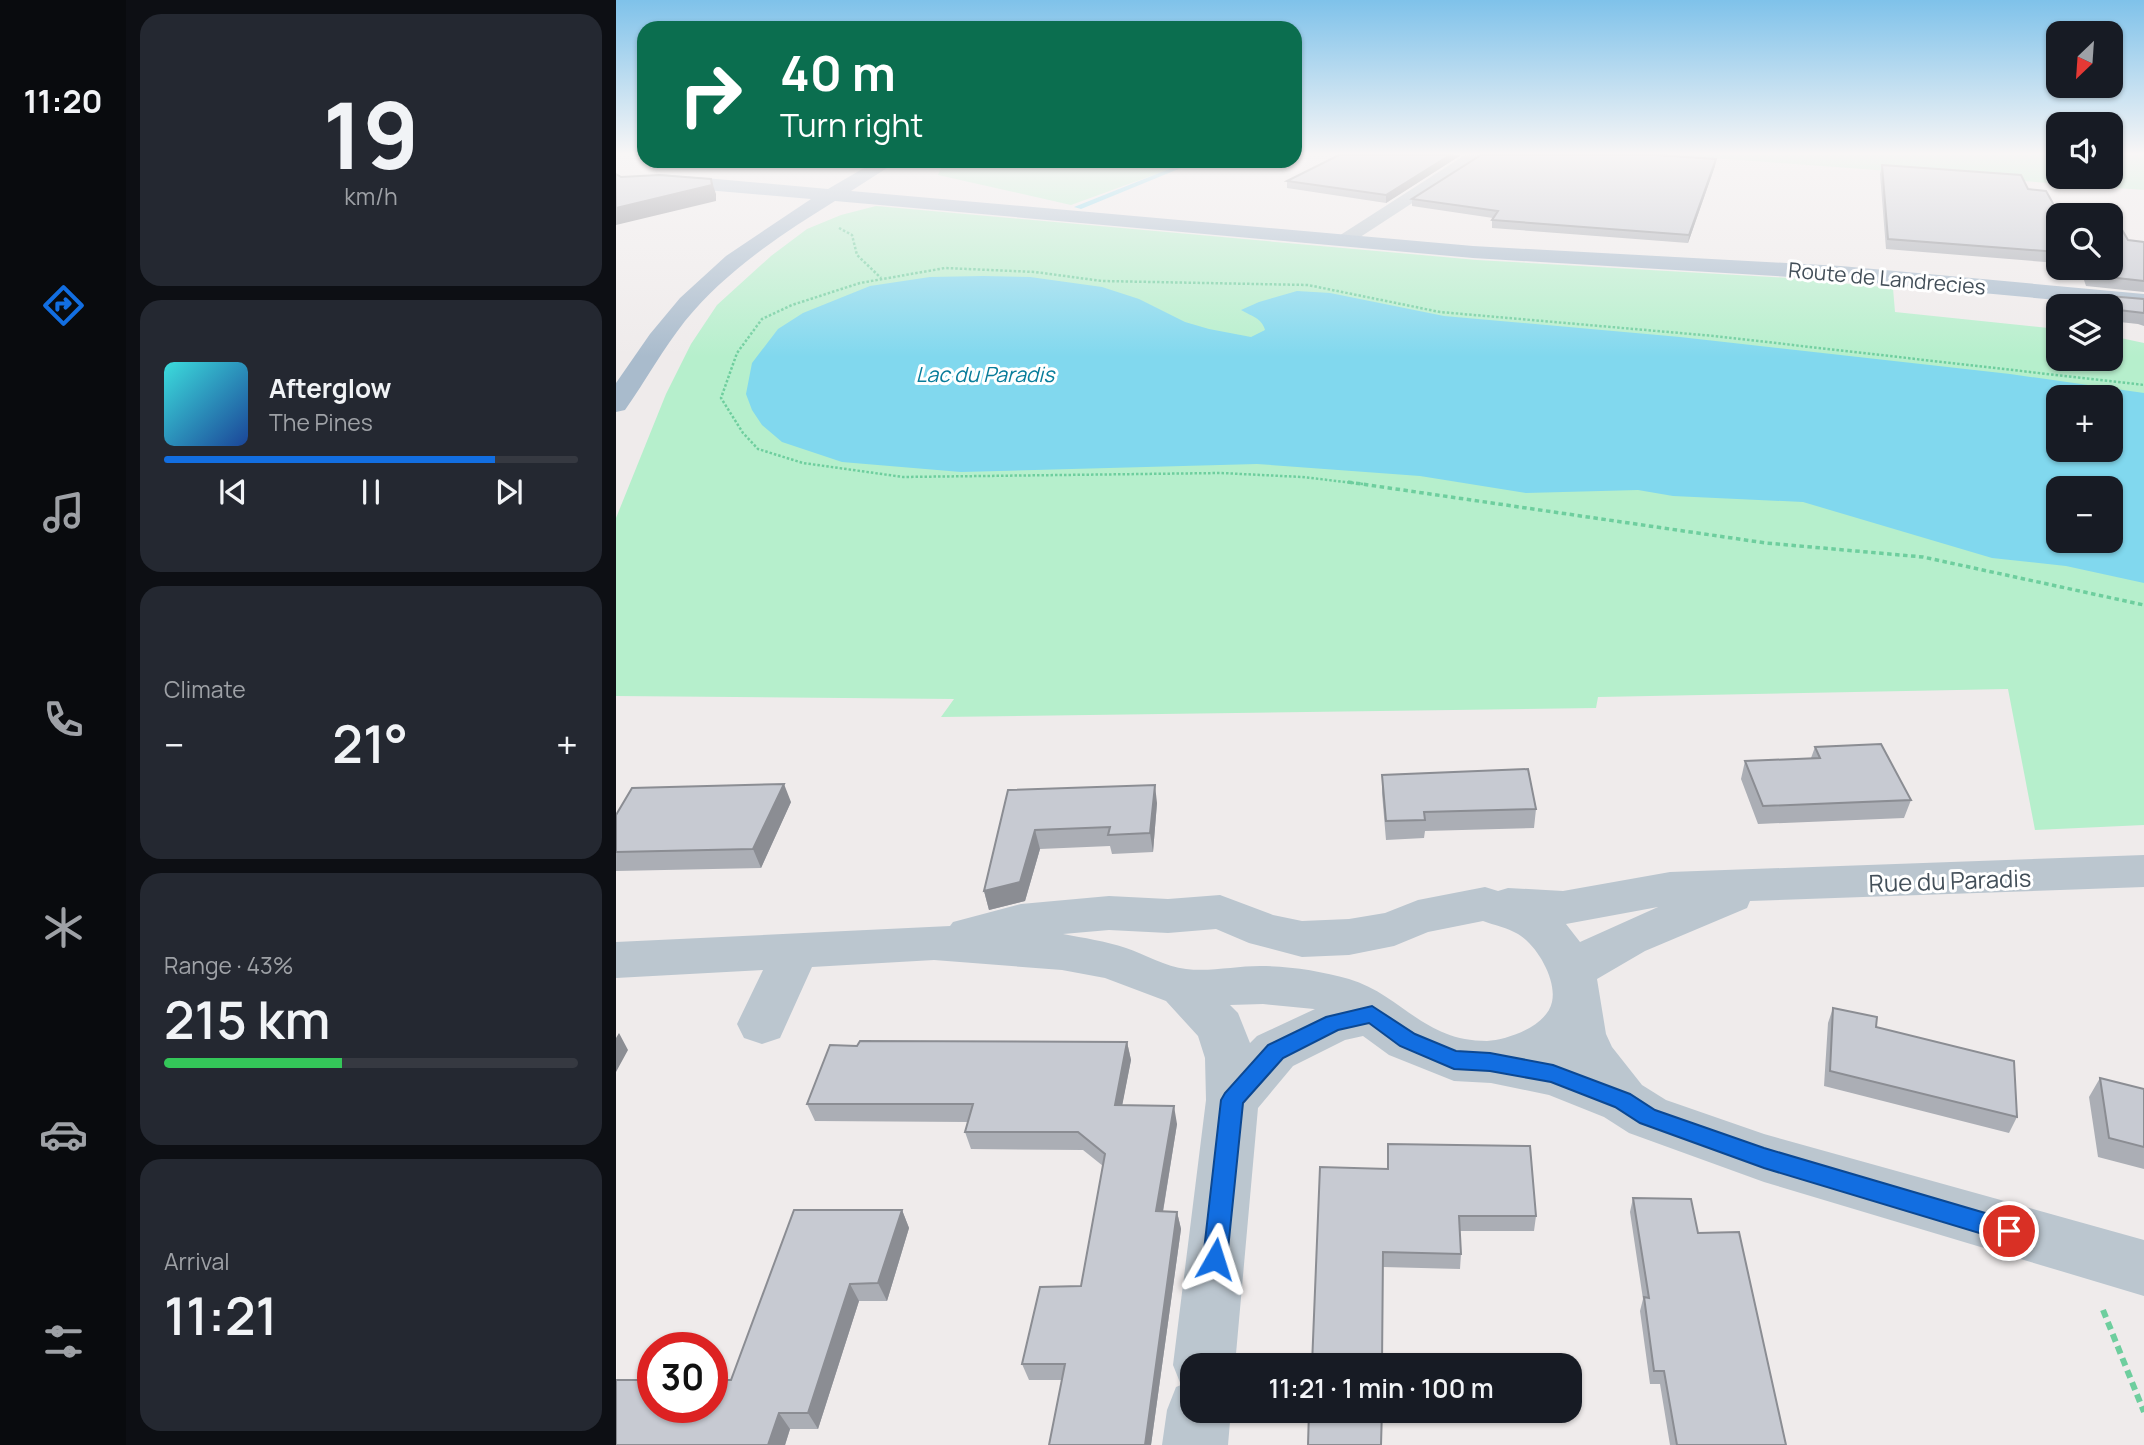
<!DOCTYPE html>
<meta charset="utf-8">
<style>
:root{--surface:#171b24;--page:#242831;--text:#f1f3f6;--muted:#9ea1a6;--line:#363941;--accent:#126ee1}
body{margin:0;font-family:Manrope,sans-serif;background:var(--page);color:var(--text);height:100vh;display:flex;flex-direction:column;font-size:26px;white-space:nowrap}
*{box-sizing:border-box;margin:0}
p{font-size:23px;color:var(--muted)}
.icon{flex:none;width:38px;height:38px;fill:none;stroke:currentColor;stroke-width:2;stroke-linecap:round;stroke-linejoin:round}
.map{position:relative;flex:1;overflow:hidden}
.details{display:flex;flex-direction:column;gap:14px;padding:14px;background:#0d0f14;width:490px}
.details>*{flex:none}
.banner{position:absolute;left:21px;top:21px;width:665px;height:147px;border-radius:21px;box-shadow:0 2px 5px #0004;background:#0b6e4f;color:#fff;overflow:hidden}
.needle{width:46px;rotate:205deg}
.controls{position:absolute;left:1430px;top:21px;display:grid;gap:14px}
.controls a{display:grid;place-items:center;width:77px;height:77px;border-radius:14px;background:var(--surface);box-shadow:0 2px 5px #0004;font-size:35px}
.speed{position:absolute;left:21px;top:1332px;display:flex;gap:14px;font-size:35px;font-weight:700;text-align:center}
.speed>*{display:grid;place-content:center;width:91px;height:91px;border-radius:50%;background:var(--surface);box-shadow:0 2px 5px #0004;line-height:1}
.speed .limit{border:10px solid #d22;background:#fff;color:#111}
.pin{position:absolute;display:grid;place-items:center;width:60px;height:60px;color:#fff;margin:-30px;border:4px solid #fff;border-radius:50%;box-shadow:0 2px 7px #0007}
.me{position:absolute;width:77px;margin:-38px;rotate:6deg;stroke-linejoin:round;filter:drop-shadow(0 0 5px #0008)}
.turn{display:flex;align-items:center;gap:24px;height:147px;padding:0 28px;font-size:32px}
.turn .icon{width:91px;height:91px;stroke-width:2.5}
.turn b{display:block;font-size:49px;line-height:60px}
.big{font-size:52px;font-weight:600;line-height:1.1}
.details .tile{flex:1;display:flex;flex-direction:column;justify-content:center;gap:10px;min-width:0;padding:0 24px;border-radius:21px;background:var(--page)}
.details .dial{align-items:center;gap:0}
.dial b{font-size:91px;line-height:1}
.song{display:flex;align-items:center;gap:21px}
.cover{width:84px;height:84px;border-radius:10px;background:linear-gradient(135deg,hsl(180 70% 55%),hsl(220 70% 35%))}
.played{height:7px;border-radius:4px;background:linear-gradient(90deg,var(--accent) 80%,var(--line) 80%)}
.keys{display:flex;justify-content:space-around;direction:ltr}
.heat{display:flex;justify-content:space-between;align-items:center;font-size:38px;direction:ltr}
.charge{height:10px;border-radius:5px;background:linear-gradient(90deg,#34c759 43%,var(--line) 0)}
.trip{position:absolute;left:564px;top:1353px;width:402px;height:70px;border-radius:21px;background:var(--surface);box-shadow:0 2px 5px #0004;font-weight:600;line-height:70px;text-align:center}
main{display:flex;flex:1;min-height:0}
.tab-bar{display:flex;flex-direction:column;width:126px;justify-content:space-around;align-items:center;background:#090b0e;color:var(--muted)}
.tab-bar .icon{width:49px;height:49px}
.tab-bar .active{color:var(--accent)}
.tab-bar b{font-size:32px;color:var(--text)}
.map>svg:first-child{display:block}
.green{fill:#b6efcc;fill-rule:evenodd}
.water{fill:#81d8ee;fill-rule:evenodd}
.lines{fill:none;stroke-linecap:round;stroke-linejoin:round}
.stream{fill:#81d8ee;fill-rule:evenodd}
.path-far2{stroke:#6ece9e;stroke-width:2.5;stroke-dasharray:2.5 2;stroke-linecap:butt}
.path-far1{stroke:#6ece9e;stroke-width:3.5;stroke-dasharray:4.5 3.5;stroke-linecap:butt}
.path{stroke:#6ece9e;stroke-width:6;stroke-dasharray:8 5;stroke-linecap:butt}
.minor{fill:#bbc6cf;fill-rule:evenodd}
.major{fill:#a9bbcc;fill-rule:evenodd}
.wall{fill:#abaeb5}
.shaded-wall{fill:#8b8d93}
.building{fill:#c7cad2;stroke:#8b8d93;stroke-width:2}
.route{fill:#126ee1;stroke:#0c4892;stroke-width:2}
.labels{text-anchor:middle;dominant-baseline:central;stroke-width:6;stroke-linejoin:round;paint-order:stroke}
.far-street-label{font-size:21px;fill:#434f59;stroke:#fff}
.far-water-label{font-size:21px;font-style:italic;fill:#087c9a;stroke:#fff}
.street-label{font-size:24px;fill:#434f59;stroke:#fff}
</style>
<main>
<nav class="tab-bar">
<b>11:20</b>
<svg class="icon active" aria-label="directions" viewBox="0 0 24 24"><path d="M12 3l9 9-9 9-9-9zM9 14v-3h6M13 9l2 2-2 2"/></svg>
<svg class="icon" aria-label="music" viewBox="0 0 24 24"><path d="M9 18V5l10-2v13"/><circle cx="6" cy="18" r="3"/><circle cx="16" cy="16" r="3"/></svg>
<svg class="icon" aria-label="phone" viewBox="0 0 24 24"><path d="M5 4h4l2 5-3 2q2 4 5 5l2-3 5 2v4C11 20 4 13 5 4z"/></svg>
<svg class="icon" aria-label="climate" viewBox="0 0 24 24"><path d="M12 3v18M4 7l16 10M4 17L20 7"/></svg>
<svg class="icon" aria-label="car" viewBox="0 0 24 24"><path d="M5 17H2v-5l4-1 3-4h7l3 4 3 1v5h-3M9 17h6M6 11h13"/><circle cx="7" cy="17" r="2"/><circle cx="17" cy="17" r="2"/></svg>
<svg class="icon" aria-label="filters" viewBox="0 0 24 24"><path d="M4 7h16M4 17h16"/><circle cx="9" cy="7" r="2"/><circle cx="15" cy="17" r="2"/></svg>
</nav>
<section class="details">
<div class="tile dial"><b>19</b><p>km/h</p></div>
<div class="tile">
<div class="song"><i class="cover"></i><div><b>Afterglow</b><p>The Pines</p></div></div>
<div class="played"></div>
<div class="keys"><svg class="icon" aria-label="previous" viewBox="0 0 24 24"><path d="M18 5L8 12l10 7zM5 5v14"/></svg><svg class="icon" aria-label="pause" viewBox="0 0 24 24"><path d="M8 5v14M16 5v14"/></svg><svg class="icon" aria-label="next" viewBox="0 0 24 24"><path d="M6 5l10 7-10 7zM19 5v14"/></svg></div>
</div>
<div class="tile"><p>Climate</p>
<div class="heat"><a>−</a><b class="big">21°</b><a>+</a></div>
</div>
<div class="tile"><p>Range · 43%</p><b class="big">215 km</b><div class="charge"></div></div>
<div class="tile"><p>Arrival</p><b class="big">11:21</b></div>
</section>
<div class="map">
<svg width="1528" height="1445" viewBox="0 0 1528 1445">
<rect width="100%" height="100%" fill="#efebeb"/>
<path class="green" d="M1057 155H1442V177H1494L1495 155H1528V190Z
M328 161H576L455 205 322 175Z
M260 206 861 260 1173 278 1277 288 1279 312 1442 329V359H1494L1495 336 1528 343V825L1419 830 1392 689 982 697 980 708 325 717 338 699 0 696V518L50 394 75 344 101 305 155 256 191 229 225 215ZM1442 397H1494V450H1442ZM1442 488H1494V541H1442Z"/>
<path class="water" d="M367 276 414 277 486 287 523 299 569 322 593 329 635 337 649 330C646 318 635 316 625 310L643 302 681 291 714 293 828 316 1064 337 1394 374 1528 393V583L1450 566 1376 558 1187 502 1057 496 1022 490 910 493 804 476 641 464 345 472 226 462 166 442 146 425 136 410 130 394 136 363 162 329 187 313 254 286 314 277ZM1442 397H1494V450H1442ZM1442 488H1494V541H1442Z"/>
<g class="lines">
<path class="stream" d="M573 161H582L465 209 458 207Z"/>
<path class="path-far2" d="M223 228 236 235 241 255 265 278
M747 484 686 477 605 473 287 477 187 463 142 449 127 433 105 398 121 353 146 319 176 305 244 283 329 268 419 272 486 281 692 285 824 312 1098 336 1528 385"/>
<path class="path-far1" d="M732 482 1150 543 1307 557 1528 605"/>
<path class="path" d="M1487 1310 1528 1412"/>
<path class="minor" d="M849 155H870L732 245H718L715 241Z
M1528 855V887L1134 901 1131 908 1029 951 981 979 990 1034 996 1047 1026 1085 1050 1100 1148 1134 1528 1240V1296L1148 1182 1013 1133 988 1117 933 1095 875 1083 838 1081 773 1055 747 1036 729 1040 677 1066 642 1108 619 1365H576V1410H615L612 1445H546L551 1410 560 1387 565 1385 557 1365 590 1100 589 1058 582 1036 550 1001 489 978 446 970 318 960 196 967 164 1038 146 1044 128 1038 121 1024 147 970 0 978V942L334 926 337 922 405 904 493 896 552 899 604 895 657 915 686 921 733 919 769 913 802 900 869 887 882 891 892 888 947 891 1054 872ZM1042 907 964 942 950 924ZM867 921C878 925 892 928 902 934 921 945 941 980 936 1002 931 1026 892 1040 871 1041 807 1041 786 995 733 979 705 971 673 966 644 966 620 966 594 972 570 969 550 967 528 954 510 948 489 941 468 938 447 934L493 930 552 933 600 929 633 943 686 957 733 955 778 946 812 932ZM647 1004 698 1009H699L641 1036 634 1043 622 1013 614 1005Z"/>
<path class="major" d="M260 161H282L235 191 857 246 1225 266 1528 294V308L1225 280 857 258 219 201C164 235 110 271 69 321 47 349 30 380 9 410L0 412V383L34 334 64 298 110 256 195 199 44 186 37 184 35 180 37 176 44 174 212 189Z"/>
</g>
<path class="wall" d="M723 155H845L770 203 671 188V181Z
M1100 159 1099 166 1072 243 876 228V220L877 218 796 206V199Z
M1266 165 1412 189 1442 215V263L1270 249 1264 174Z
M1512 240 1528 242V292L1470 286 1464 268H1494Z
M1481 295 1528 299V326L1522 324 1494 321V306H1477Z
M1199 747 1295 800 1288 818 1142 824 1125 779 1129 761 1195 758Z
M766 775 920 809 918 828 809 831 808 838 770 840 766 793Z
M392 790 541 803 537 852 496 854 494 846 424 849 409 901 373 910 368 891Z
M175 802 145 868 0 871V815Z
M1217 1008 1260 1027 1401 1117 1393 1133 1208 1086 1212 1023Z
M511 1042 515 1060 506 1105 561 1124 547 1212H561L565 1229 535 1445H433L446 1380H413L406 1364 465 1286 487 1166 467 1150 355 1149 349 1132 352 1122 199 1121 191 1104Z
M1484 1078 1528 1089V1169L1482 1157 1473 1097Z
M704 1167 920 1216 918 1231H844L845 1254 844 1269 767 1267Z
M1017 1198 1082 1233 1170 1445H1054L1044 1384H1034L1024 1311 1027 1299 1014 1212Z
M286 1210 293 1228 271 1301H243L202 1429H174L169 1445H0L115 1380Z"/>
<path class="shaded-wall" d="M834 155H845L770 203V195Z
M1100 159 1099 166 1072 243 1073 235Z
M95 179 100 194V201L0 225V208Z
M168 784 175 802 145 868 137 849Z
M539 785 541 803 537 852 534 833Z
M419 830 424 849 409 901 373 910 368 891Z
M3 1033 12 1050 0 1072V1038Z
M511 1042 515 1060 503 1122 499 1105Z
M558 1106 561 1124 544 1229 540 1211Z
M286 1210 293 1228 271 1301 262 1283Z
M561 1212 565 1229 535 1445H529Z
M234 1284 243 1301 202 1429 192 1413Z
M163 1413 174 1429 169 1445H152Z"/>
<path class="building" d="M723 155H834L770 195 671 181Z
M865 155H1039L1100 159 1073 235 876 220 882 211 796 199Z
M1266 165 1405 175 1412 189 1430 191 1443 214 1459 215H1442V252L1272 239Z
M0 174 5 177 43 175 95 179 96 185 0 208Z
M1494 221H1501L1512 240 1528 242V281L1474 275 1471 268H1494Z
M1481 295 1528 299V313L1494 309V306H1485Z
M1265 744 1295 800 1147 806 1129 761 1204 758 1199 747Z
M912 769 920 809 808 812 809 820 770 821 766 775Z
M168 784 137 849 0 852V815L16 788Z
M539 785 534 833 492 835 494 827 419 830 404 882 368 891 392 790Z
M1217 1008 1261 1017 1260 1027 1398 1061 1401 1117 1214 1071Z
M244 1041 511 1042 499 1105 558 1106 540 1211 561 1212 529 1445H433L449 1364H406L424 1287 465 1286 489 1154 462 1132H349L357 1104H191L214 1045 241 1046Z
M1484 1078 1528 1089V1147L1493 1138Z
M772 1144 914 1146 920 1216H843L845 1254 767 1252 766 1365H696L704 1167 772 1169Z
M1017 1198 1075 1199 1082 1233 1123 1232 1170 1445H1061L1048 1371H1038L1028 1297 1033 1298Z
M178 1210H286L262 1283 234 1284 192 1413H163L152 1445H0V1380H37V1407H96V1380H115Z
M693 1410H766L765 1445H692Z"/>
<linearGradient id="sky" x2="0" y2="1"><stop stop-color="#7fc2ea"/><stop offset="0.43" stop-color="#f8f6f6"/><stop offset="1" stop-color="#f8f6f6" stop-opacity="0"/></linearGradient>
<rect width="1528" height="357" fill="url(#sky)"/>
<path class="route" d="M756 1006 799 1034 840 1051 874 1053 937 1065 1014 1094 1039 1110 1148 1148 1393 1220 1401 1223 1405 1231 1401 1239 1393 1242 1148 1168 1024 1123 999 1107 935 1082 874 1071 838 1069 784 1046 753 1023 722 1030 667 1058 627 1103 611 1259 608 1267 599 1270 591 1267 587 1259 605 1100 609 1093 652 1045 710 1017Z"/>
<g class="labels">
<g class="far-street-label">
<text transform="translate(1271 278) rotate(5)">Route de Landrecies</text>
</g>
<g class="far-water-label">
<text x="369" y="374">Lac du Paradis</text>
</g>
<g class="street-label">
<text transform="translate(1334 880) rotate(-2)">Rue du Paradis</text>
</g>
</g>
</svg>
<div class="controls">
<a><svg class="needle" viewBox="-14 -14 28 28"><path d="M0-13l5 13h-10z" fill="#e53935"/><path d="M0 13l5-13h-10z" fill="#9ea1a6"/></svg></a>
<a><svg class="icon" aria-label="sound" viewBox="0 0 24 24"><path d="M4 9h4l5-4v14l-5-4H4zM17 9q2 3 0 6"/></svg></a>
<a><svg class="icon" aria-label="search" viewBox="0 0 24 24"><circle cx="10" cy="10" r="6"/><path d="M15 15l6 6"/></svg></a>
<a><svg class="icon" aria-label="layers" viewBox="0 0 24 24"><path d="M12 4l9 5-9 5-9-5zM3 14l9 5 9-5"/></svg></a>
<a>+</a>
<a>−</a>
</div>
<div class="speed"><div class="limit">30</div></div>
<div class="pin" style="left:1393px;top:1231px;background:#d93025"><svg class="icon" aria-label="arrive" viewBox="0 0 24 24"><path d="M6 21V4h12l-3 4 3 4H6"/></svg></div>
<svg class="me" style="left:599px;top:1259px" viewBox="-20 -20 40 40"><path d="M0-17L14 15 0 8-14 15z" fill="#126ee1" stroke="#fff" stroke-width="4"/></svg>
<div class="trip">11:21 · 1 min · 100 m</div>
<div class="banner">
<div class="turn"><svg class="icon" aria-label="right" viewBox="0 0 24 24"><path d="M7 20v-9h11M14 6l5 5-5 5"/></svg><div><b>40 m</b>Turn right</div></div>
</div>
</div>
</main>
